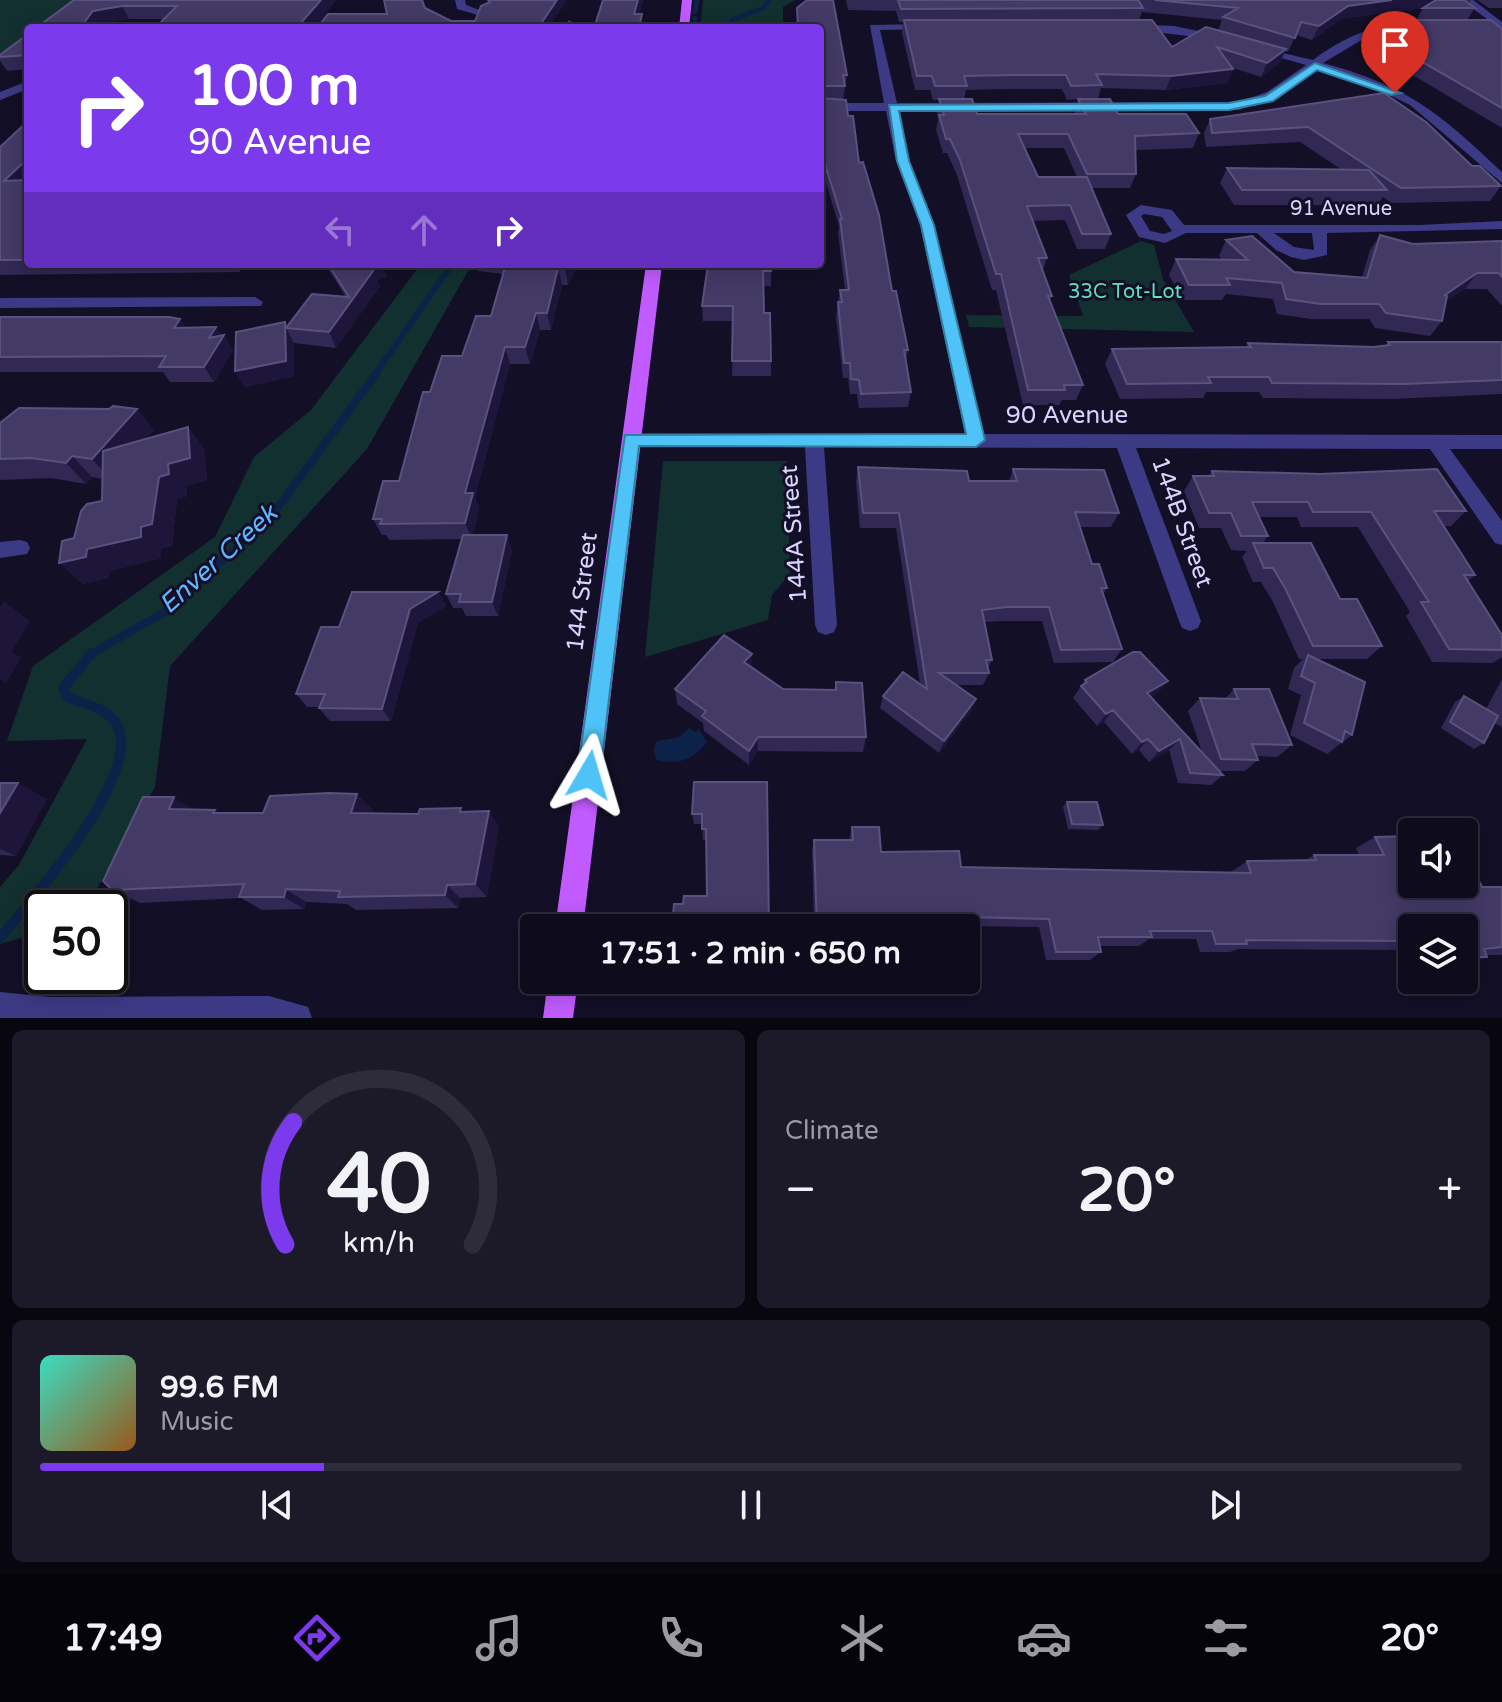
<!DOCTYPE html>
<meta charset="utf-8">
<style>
:root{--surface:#0e0b1c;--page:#1c1929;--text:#f1f3f6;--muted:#9b9ba3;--line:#2e2b3b;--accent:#7c3aed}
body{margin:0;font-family:"Varela Round",sans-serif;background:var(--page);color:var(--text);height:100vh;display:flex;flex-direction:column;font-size:30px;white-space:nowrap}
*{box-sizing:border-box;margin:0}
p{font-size:26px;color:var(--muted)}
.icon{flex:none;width:44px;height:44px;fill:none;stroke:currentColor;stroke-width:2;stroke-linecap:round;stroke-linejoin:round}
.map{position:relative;height:1018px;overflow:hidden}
.side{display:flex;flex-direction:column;gap:12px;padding:12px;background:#08060f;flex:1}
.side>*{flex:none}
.top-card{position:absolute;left:24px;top:24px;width:800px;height:244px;border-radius:8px;box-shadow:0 4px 20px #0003,0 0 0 2px var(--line);background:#7c3aed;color:#fff;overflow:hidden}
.tools{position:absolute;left:1398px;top:818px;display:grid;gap:16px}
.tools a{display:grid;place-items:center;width:80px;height:80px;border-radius:8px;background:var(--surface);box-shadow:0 4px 20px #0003,0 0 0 2px var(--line);font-size:40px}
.speed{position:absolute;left:24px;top:890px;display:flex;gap:16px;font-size:40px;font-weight:700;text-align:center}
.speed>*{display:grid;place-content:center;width:104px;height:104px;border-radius:50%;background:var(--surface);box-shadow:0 4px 20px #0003,0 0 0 2px var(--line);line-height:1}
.speed .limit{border:4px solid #111;border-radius:12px;background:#fff;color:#111}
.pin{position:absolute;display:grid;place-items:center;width:68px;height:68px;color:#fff;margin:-82px -34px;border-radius:50% 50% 50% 0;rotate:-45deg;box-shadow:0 0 8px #0007}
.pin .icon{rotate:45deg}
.me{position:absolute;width:88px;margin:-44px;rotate:7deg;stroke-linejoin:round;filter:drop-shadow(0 0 6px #0008)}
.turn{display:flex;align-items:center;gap:28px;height:168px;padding:0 32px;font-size:36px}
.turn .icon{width:104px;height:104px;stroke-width:2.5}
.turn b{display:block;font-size:56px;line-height:68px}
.lanes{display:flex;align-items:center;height:76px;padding:0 32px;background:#0003;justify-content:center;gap:40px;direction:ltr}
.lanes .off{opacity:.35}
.big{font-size:60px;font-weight:800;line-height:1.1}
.side .widget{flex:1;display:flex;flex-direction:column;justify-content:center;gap:12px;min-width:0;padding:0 28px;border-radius:12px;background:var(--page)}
.side .dial{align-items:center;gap:0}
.dial svg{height:208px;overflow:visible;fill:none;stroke:var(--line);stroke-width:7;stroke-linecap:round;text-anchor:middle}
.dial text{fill:var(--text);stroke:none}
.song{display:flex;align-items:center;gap:24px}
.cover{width:96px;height:96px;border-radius:12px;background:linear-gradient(135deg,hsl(170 70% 55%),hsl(30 70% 35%))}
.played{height:8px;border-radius:4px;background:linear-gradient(90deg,var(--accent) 20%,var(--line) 20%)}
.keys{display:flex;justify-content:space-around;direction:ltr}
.heat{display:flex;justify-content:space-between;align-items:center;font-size:44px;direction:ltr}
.side .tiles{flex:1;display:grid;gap:12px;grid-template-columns:1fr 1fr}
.widget:last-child{grid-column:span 2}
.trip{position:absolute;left:520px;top:914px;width:460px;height:80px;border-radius:8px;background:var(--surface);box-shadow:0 4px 20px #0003,0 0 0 2px var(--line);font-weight:800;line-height:80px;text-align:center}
.dock{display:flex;height:128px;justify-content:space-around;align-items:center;background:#06040b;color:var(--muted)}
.dock .icon{width:56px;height:56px}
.dock .selected{color:var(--accent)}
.dock b{font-size:36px;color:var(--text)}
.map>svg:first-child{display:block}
.green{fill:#12302f}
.water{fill:#0c2248}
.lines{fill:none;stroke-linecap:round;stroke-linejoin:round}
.stream-far3{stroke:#0c2248;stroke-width:5}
.stream-far2{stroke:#0c2248;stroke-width:6}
.stream-far1{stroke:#0c2248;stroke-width:8}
.stream{stroke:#0c2248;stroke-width:10}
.minor{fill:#3d3a85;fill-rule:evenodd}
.major{fill:#c25bff;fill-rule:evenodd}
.wall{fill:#312854;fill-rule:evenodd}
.shaded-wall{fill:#1d163a}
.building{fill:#433a66;stroke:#5a527e;stroke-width:2}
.route{fill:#4fc3f7;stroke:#337fa1;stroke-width:2}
.labels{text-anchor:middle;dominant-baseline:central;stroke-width:6;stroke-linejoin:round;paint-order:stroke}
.far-street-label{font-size:20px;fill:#d9d4ff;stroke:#130f26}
.far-park-label{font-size:20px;fill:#5fe0c0;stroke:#130f26}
.street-label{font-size:24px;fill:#d9d4ff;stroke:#130f26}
.water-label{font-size:26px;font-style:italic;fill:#62b6ff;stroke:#130f26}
</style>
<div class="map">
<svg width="1502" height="1018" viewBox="0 0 1502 1018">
<rect width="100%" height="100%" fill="#130f26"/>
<path class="green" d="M0 0H77L42 28H28V39L0 55Z
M703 0H795L783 7V28H700Z
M1141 241 1154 245 1163 279 1194 332 969 327 966 315 1083 316 1069 275Z
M421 264H472L367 449 170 666 155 787 86 908H42V932L0 944V887L19 865 87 739 7 741 33 666 215 537 254 457 311 410Z
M663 461H787L790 574 772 595 768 620 645 657Z"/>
<path class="water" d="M689 728 696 732 699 729 707 742C695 759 677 766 657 760L653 750 657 741 679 737Z"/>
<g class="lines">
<path class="stream-far3" d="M695 12 697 0
M694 28 695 18
M732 28V20L763 8 769 0"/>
<path class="stream-far2" d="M374 376 452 264"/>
<path class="stream-far1" d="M89 655 170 609 273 514 376 374"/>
<path class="stream" d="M0 938C31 900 146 773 116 723 107 708 81 703 67 697L63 688 92 653"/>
<path class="minor" d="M455 0H465L466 5 490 14 485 17 457 9Z
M1461 0H1473L1502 22V30Z
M569 20 574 23 572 28H562Z
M928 24 933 27 932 29 880 30 897 103 1239 102 1267 92 1306 65 1253 50V46L1313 60C1343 38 1376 21 1414 27L1415 29 1410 32 1365 38 1323 63C1410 87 1438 112 1502 172V183L1410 105 1373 87 1317 68 1276 97 1239 110H898L910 161 934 225 984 434 1502 435V449H1450L1502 521V545L1495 543 1430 449 1136 448 1201 621 1198 628 1190 631 1182 628 1179 621 1117 448 824 447 837 625 834 632 826 635 818 632 815 625 805 447H631L622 440 631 433 965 434 920 225 896 161 886 111H820V103H884L870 25Z
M1132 24 1174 26 1228 37 1223 40 1128 29V25Z
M28 81V89L0 100V92Z
M1141 205 1172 210 1184 225H1419L1502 221V229L1327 233V255L1304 260 1291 257 1276 250 1257 233H1186L1165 243 1139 237 1126 215ZM1144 214 1162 217 1172 231 1164 234 1150 231 1141 216ZM1274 233H1312L1314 250 1294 247Z
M255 297 263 302 261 306 0 308V298Z
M20 540 27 542 30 548 27 554 0 558V542Z
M0 992 51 997 269 996 308 1007 312 1018H0Z"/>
<path class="major" d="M682 0H692L689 28H679Z
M646 264H662L583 928H555Z
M548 980H578L573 1018H543Z"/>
</g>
<path class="wall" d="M74 0H336L314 28H155L164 19H129L100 24 97 28H36Z
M807 0H833L847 75 843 100H846L848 116H853L859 163 863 162 879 215 892 291H896L908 350 906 360 911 392 908 407 859 408 857 394H850L848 378H843L836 317 840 290H845L838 233 839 226 820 163V28H797V8Z
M846 0H1471L1469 4 1475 8 1467 20 1502 29V128L1416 77 1373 63 1374 60 1367 57 1371 49 1369 48 1376 34 1416 20 1423 8 1341 19 1312 40 1296 35 1288 52 1285 51 1280 62 1261 77 1233 68V69L1227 83 1166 90 1101 88 1098 99 1118 114 1199 133 1193 148 1135 150 1136 174 1130 188H1092L1111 234 1105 249H1077L1065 220 1033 221 1047 258 1043 270 1052 296 1050 301 1083 385 1076 400H1062L1059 405H1023L996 290H992L957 175 947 153H943L936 130 938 119 937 113 939 100H933L930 90H915L902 33 903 22H899L896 11 848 10ZM1142 12 1222 20 1218 30 1172 47 1139 20ZM1009 89H1062L1067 100 1078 99 1074 114H977L964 99 966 90ZM1025 148H1064L1077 177H1038Z
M1477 0H1502V8H1489Z
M28 34V69L7 71 0 61V55Z
M1384 93 1472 166 1501 186 1490 201 1391 203 1383 197 1377 205H1234L1220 183 1227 168 1342 170 1300 142 1206 147 1204 133 1210 119Z
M28 121V264H296L245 265 240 272 0 275V147Z
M1380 235 1413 244 1502 241V306L1487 289H1465L1446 301 1442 321 1430 336 1375 328 1369 319H1311L1277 314 1273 299 1226 294 1222 300H1182L1169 275 1176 259 1223 260 1219 256 1226 240 1294 272 1362 277 1370 250Z
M325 264H382L387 277 377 280 380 286 336 348 294 343V376L245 387 235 371 285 322 288 326 346 297Z
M476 264H578L568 285H562L551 330H540L530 364H510L475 497 479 509 473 535 512 550 498 616H466L462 608H453L446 594 462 539 389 540 386 535H382L373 519 399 481 430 392 462 356 491 316 503 274 478 271Z
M771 264V286H764V313L771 361V376H732L733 321H703L702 306Z
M0 317 180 319 185 327H216L221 335H224L233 350 214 382H170L163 372H0Z
M1388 342H1502V394L1392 399 1263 398 1259 392H1206L1203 398 1120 399 1105 364 1112 349 1245 347 1248 343 1373 347 1386 345Z
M137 409 154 430 147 438 188 427 204 449 207 480 186 486 187 496 177 499 172 546 161 548V558L109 571 108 578 82 584 74 538 102 501V479L92 477 86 484 51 478 0 480V423Z
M858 467 969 481H1009L1013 469 1119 513 1111 527H1080L1092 564 1107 588 1103 594 1122 649 1113 662 1054 663 1042 621H1001L984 622 992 660 988 668 989 673 983 685H957L976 699 971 711 939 753 880 708 883 696 920 684 896 528H860L856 482Z
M1212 471 1466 511 1451 526H1444L1475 575 1468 581 1502 635V657L1493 663 1432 662 1406 616 1410 612 1358 527H1301L1297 517H1259L1268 536 1263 543 1340 599 1382 646 1367 659H1317L1352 735 1327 754 1290 735 1301 695 1288 689 1294 668 1303 659H1299L1273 602 1261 582H1253L1242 557 1247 551 1231 550 1221 528H1199L1184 491 1193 476H1208Z
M438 592 446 606 418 623 391 721H330L319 708 320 707H307L296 694 339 627Z
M752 667 783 689 834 690 836 682 866 737 863 752 758 751 749 765 704 731 703 723 677 704 675 689Z
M1502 679V727L1494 723 1484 743 1474 749 1441 728 1455 702 1464 696 1486 709Z
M1085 680 1158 693 1151 697 1202 752 1188 711 1200 698 1225 699 1234 689 1292 745 1277 757 1257 756 1258 760 1245 771H1220L1223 775 1211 785 1178 783 1169 750 1149 762 1139 750 1132 754 1104 722 1097 726 1073 698Z
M694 782 769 928 683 904 707 896 706 840H703L702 824H694L692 814Z
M0 783 47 799 16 856 0 855Z
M1067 802 1103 825 1098 830 1068 829 1063 807Z
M193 810 219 813H263L373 810 372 813 418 814 464 812 499 826 487 897 460 898 458 908 356 910 347 904 306 902 304 909 262 910 241 898 140 903 112 890Z
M852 827 881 852 961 867 1231 873V872L1247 861 1306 860 1314 855H1359L1356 848 1375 837 1482 887H1502V955H1487V957L1464 964V928H1412V959H1406L1402 950 1238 949 1230 952H1200L1196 939H1149L1139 946H1100L1101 952 1090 960H1046L1039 927 970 926 974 953 966 961V928H814L812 851 814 840H849Z
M672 980H766L765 986 673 983Z"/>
<path class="shaded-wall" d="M321 0H336L314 28H302L300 24Z
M557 0H567L549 28H538Z
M638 0H644L635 28 634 14Z
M1392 0H1445L1423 8 1341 19 1312 40 1319 26 1348 6Z
M122 6 129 19 100 24 97 28H80L93 11Z
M1286 49 1280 62 1261 77 1267 63Z
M1233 69 1227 83 1166 90 1171 76Z
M28 158V183L4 181Z
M236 264H245L240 272Z
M372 264H382L387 277 377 280 380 286 336 348 329 332 369 265Z
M567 264H578L568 285 565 268Z
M558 268 562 285 551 330 547 313Z
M1477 273 1465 289 1433 310 1445 295Z
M536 313 540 330 530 364 525 347Z
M180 319 190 334 174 328Z
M285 322 289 329 286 328 294 343V376L245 387 235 371Z
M216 327 222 337 224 335 233 350 214 382 204 367 209 338Z
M505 347 510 364 475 497 479 509 472 539 465 523V493Z
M137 409 154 430 111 480 92 459Z
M188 427 204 449 207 480 186 486 187 496 177 499 172 546 161 548V558L109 571 108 578 82 584 59 563 87 549 141 527 159 477 168 464Z
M72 456 92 477 86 484 66 463Z
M507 535 512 550 498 616 492 602Z
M438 592 446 606 418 623 391 721 382 709 410 609Z
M4 601 30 621 12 651 21 658 6 683 0 679V607Z
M752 654V670L744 662Z
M1168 681 1158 693 1138 705 1147 693Z
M976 699 971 711 939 753 944 741Z
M1113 710 1104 722 1097 726 1106 714Z
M758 737V751L749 765V751Z
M1148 739 1139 750 1132 754 1142 742Z
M1180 739 1169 750 1149 762 1159 751Z
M18 783 47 799 16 856 0 849V813Z
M357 794 373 810 367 828 351 813Z
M174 797 198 813 169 809Z
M489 811 499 826 487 897 475 884Z
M447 885 460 898 458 908 445 895Z
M286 889 306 902 304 909 284 897Z"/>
<path class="building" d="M74 0H321L300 24H270L267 28H155L177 6H122L93 11 80 28H36Z
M384 0H422L425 8 451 21H475L481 6 490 2 488 0H557L538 28H317L328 14H387Z
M603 0H638L634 14H642L639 28H594Z
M807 0H833L847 75H843L845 86H821L820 89V28H798L797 8Z
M898 0H1138L1143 8 901 9Z
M1155 0H1392L1348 6 1319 26 1301 22 1295 38 1223 17 1238 8Z
M1436 0H1464L1475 8H1423Z
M904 20H1152L1172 47 1206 27 1286 49 1267 63 1217 47 1233 69 1171 76 1096 74 1102 85 1071 86 1066 75H1013L964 76 967 86H935L932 76H917Z
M1416 20H1491L1502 29V108L1424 63 1380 49 1384 47 1374 43 1386 37 1376 34 1396 23Z
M28 34V55L0 57V55Z
M1384 93 1426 122 1472 166H1480L1501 186 1401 188 1308 127 1212 133 1210 119Z
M820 98 846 100 848 116H853L859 163 863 162 879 215 892 291H896L908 350H904L911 392 861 394 859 380 851 379 850 363H844L838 302H842L840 290H849L840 219H842L820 148Z
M939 99H972L977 114H1086L1078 99H1110L1118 114H1186L1199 133 1135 136 1136 174H1087L1068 134H1018L1038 177H1087L1111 234H1082L1070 205 1027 206 1047 258H1038L1052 296H1048L1083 385H1064L1065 390H1028L1001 274H996L960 160 950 139H946L939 115H944Z
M28 121V158L4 181 28 180V260H0V147Z
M1227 168 1369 170 1387 190H1242Z
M1380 235 1413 244 1502 241V277L1499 273H1477L1445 295 1447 296 1442 321 1386 313 1379 304H1321L1286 299 1282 283 1226 278 1230 285H1189L1176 259 1248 260 1226 240 1252 236 1294 272 1367 278Z
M328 264H372L369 265 373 271 329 332 286 328 312 294 349 297Z
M506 264H567L565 268H558L547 313H536L525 347H505L465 493H473L465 523 380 524 382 519H373L383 481H399L423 392H430L442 356H462L476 316H491Z
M708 264H771V271H763L764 313H770L771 361H732L733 306H702Z
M0 317H169L180 319 174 328 216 327 209 338 224 335 204 367H159L166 356 0 357Z
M285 322 286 361 235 371 236 332Z
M1388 342H1502V380L1404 384 1272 383 1269 377H1208L1211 383 1127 384 1112 349 1251 347 1248 343 1373 347 1390 345Z
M113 406 137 409 92 459 72 456 66 463 31 458 0 459V423L19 408 109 409Z
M188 427 190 458 168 464 169 474 159 477 152 524 141 527V537L87 549 86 557 59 563 62 541 74 538 81 511 87 504 102 501 103 451Z
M858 467 967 471 969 481H1017L1013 469 1104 470 1119 513 1075 512 1092 564H1099L1107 588H1101L1122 649 1061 650 1049 607H1007L982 610 992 660H986L989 673H939L976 699 944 741 883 696 903 672 927 689 899 513H863Z
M1437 469 1466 511H1434L1475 575H1464L1502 635V650L1449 649 1421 602H1429L1371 512H1313L1308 502H1252L1268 536H1241L1231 513H1209L1193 476H1214L1212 471 1320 474Z
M463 535H507L492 602H459L461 594H446Z
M1253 543H1311L1340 599H1357L1382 646H1313L1285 588 1273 568H1264Z
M352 592H438L410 609 382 709 319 708 325 694H296L321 627H339Z
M724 635 752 654 744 662 783 689 836 690V682L862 683 866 737H758L749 751 702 716 706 711 675 689Z
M1133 652H1140L1168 681 1147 693 1223 775 1190 773 1180 739 1159 751 1148 739 1142 742 1113 710 1106 714 1081 686 1087 682 1085 680Z
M1308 655 1365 682 1352 735 1345 731 1342 742 1304 723 1315 683 1301 676Z
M1234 689H1269L1292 745 1252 744 1258 760 1221 759 1200 698 1238 699Z
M1464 696 1498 716 1484 743 1450 722Z
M694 782H767L769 928H672L674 904H683L684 896H707L706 829H702V814H692Z
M0 783H18L0 813Z
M329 793 357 794 351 813 418 814 420 809 461 808 460 812 489 811 475 884 447 885 445 895 338 897 340 891 286 889 284 897H239L244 884 112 890 103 881 143 797H174L169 809 215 810 213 813H263L270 796Z
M1067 802H1097L1103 825 1072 824Z
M852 827H879L881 852 959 851 961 867 1251 873 1247 861 1316 860 1314 855H1384L1375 837 1412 836V884H1464V852L1482 887H1502V947L1484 949 1487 957H1464V928H1412V941L1246 940 1247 944H1216L1212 931H1150L1152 937H1098L1101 952H1056L1049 919 969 917 974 953H966V928H817L814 840H853Z"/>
<path class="route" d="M1315 63 1401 93 1391 95 1317 70 1273 101 1229 110 899 111 909 161 934 225 985 440 976 447 639 446 600 775 597 783 589 786 581 783 577 775 625 435 966 434 921 225 897 161 889 105 1229 103 1265 96Z"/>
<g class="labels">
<g class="far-street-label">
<text x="1341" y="209">91 Avenue</text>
</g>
<g class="far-park-label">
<text x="1125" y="292">33C Tot-Lot</text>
</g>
<g class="street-label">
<text x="1067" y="415">90 Avenue</text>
<text transform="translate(1182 522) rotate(70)">144B Street</text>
<text transform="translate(794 534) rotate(-94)">144A Street</text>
<text transform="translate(582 592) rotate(-83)">144 Street</text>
</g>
<g class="water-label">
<text transform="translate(218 559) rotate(-42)">Enver Creek</text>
</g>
</g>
</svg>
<div class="tools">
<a><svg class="icon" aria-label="sound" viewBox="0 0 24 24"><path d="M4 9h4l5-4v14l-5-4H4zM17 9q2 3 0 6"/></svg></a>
<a><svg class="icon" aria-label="layers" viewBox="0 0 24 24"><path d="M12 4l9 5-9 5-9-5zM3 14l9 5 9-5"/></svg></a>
</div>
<div class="speed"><div class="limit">50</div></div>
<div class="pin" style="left:1395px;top:93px;background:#d93025"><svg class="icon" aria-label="arrive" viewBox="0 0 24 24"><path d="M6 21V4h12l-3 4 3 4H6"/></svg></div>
<svg class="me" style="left:589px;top:775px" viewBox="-20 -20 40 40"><path d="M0-17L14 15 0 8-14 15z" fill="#4fc3f7" stroke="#fff" stroke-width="4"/></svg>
<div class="trip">17:51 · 2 min · 650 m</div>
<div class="top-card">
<div class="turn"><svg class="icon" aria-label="right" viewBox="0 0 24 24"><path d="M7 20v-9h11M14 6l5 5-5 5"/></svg><div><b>100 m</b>90 Avenue</div></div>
<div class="lanes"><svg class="icon off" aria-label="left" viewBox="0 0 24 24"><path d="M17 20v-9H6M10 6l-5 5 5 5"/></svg><svg class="icon off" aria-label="ahead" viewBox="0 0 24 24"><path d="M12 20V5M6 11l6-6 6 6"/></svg><svg class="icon" aria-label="right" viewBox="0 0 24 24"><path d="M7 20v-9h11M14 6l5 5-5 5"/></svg></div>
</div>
</div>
<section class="side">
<div class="tiles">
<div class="widget dial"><svg viewBox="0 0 100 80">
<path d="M14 69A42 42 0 1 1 86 69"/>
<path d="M14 69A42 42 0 0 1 17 22" stroke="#7c3aed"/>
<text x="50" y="56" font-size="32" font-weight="700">40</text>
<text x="50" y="72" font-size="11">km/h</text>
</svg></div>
<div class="widget"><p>Climate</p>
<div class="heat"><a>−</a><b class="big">20°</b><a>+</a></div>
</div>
<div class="widget">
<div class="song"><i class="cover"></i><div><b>99.6 FM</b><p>Music</p></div></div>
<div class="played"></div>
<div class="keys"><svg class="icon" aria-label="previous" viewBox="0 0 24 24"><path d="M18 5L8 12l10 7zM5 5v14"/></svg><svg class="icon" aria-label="pause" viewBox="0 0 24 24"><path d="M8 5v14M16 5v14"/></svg><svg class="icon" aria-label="next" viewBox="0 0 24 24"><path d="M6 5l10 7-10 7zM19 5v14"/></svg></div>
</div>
</div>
</section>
<nav class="dock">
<b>17:49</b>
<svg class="icon selected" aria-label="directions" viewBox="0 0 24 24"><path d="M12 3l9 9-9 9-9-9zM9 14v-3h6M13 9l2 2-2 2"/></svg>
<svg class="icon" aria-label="music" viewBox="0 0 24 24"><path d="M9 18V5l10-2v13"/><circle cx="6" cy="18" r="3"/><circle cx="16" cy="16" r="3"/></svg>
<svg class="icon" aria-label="phone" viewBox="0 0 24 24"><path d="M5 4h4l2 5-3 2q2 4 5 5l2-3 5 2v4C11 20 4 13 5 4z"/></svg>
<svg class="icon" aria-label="climate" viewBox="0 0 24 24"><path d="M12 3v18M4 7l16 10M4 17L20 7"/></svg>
<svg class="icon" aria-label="car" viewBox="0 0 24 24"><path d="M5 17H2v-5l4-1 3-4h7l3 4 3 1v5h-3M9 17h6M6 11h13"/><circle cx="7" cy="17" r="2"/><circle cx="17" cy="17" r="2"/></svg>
<svg class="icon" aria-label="filters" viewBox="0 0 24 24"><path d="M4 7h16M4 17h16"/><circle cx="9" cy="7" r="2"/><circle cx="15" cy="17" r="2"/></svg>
<b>20°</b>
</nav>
